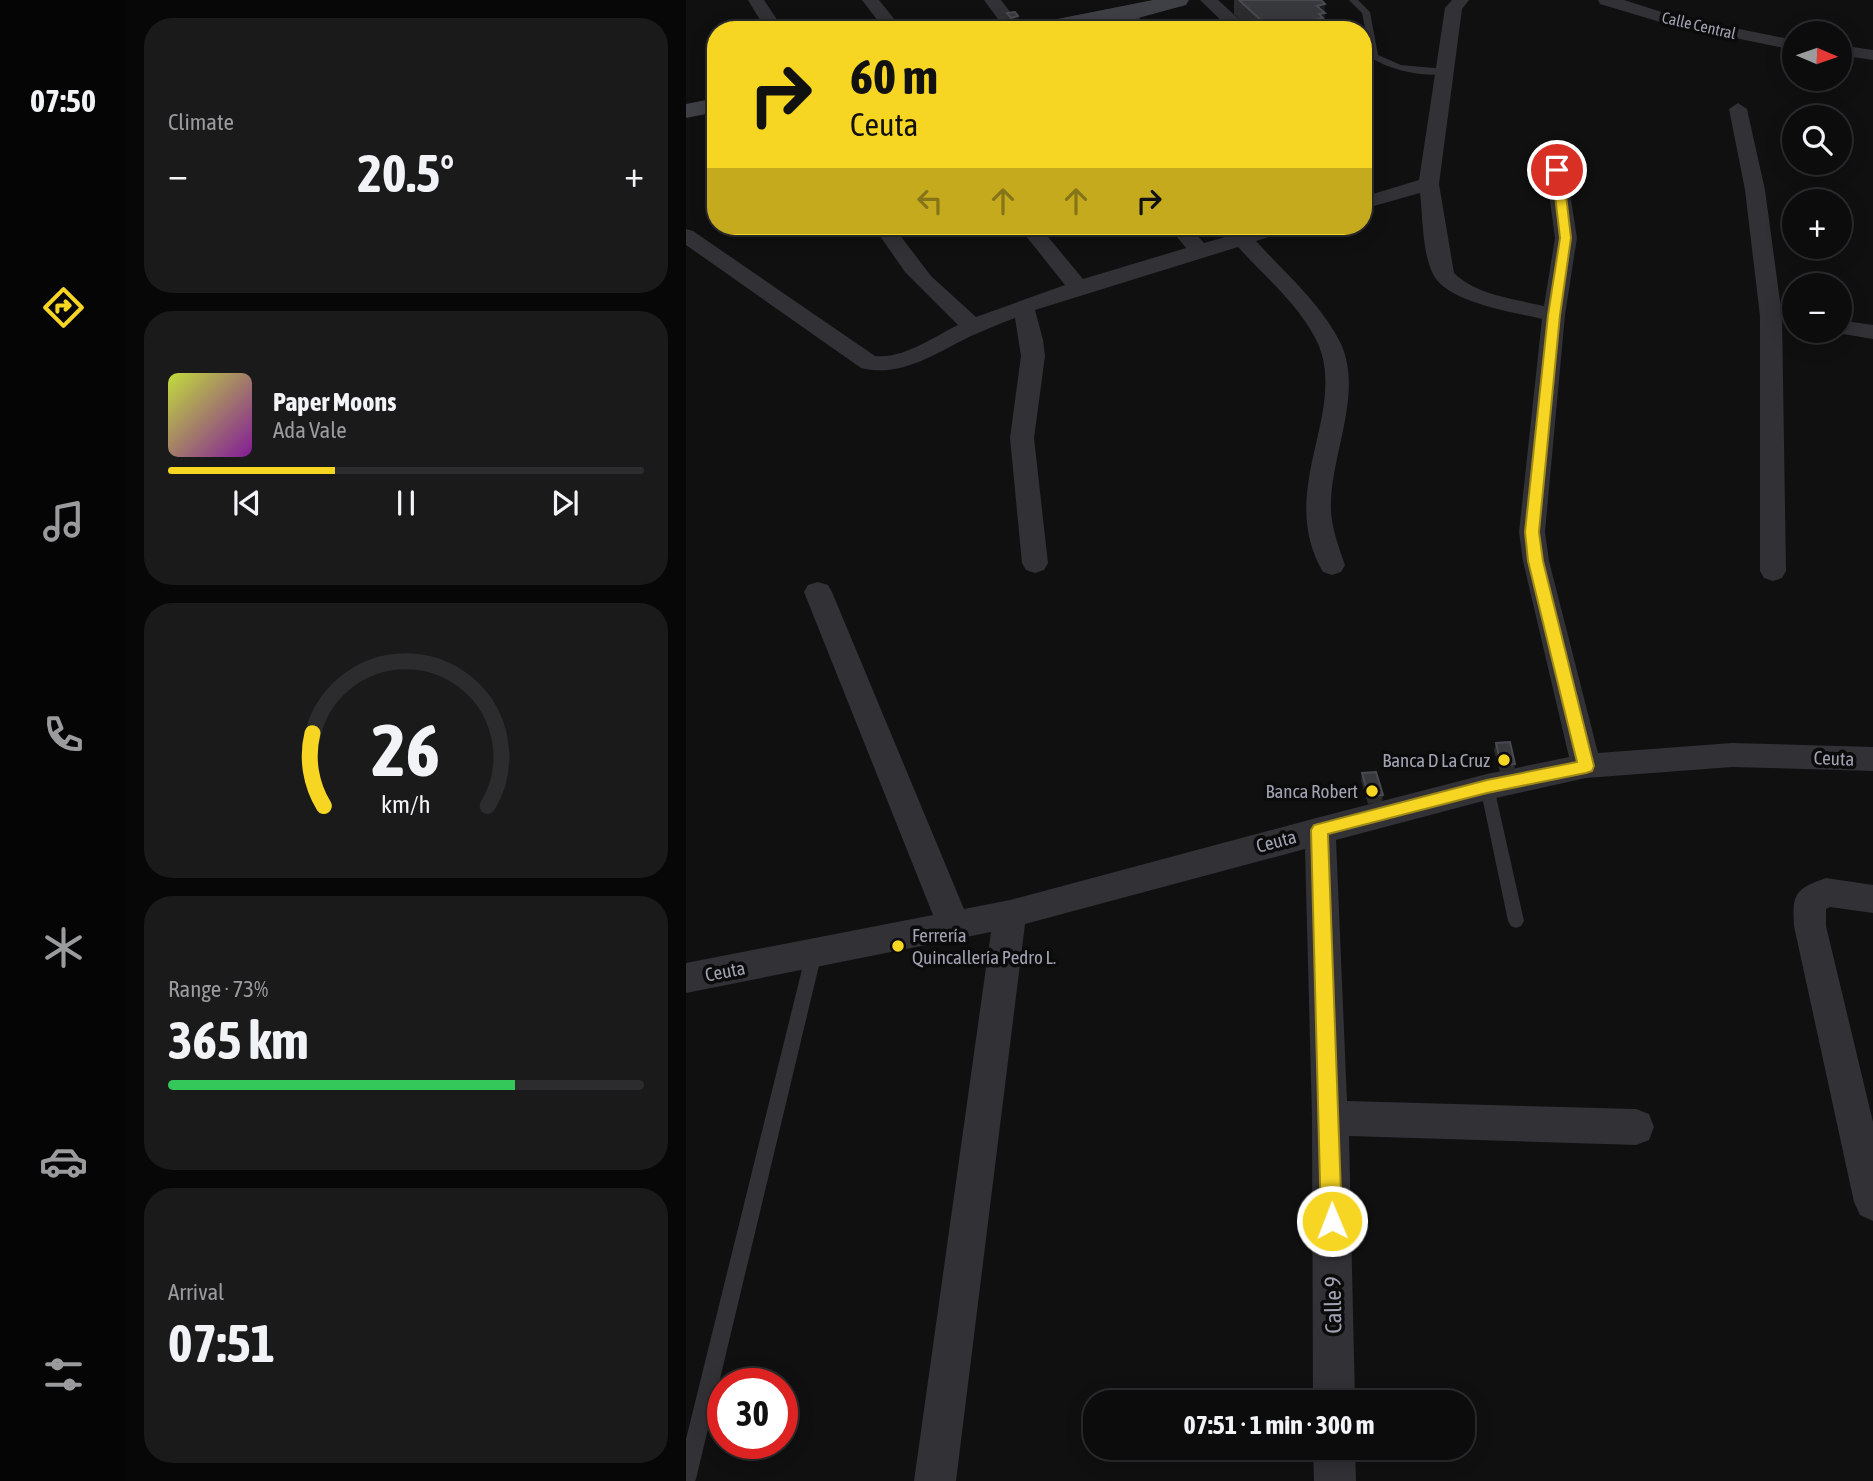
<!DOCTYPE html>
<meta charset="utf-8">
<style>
:root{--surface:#0c0c0d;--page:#1a1a1b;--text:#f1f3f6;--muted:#9a9b9d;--line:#2c2c2e;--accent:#f6d523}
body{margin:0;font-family:"Asap Condensed",sans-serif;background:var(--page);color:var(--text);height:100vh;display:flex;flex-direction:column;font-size:26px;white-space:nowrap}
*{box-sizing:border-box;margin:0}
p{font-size:23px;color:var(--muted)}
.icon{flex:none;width:38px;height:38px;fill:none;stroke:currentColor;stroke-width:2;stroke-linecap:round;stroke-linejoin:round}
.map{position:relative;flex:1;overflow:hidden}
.side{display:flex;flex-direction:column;gap:18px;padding:18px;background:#070707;width:560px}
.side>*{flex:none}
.hud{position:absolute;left:21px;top:21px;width:665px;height:214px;border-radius:28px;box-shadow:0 4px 18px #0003,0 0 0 2px var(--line);background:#f6d523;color:#111;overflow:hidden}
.needle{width:46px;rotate:92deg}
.buttons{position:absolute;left:1096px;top:21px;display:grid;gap:14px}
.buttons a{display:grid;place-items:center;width:70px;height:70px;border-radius:50%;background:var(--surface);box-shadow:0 4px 18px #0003,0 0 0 2px var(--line);font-size:35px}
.speed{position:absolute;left:21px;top:1368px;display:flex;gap:14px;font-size:35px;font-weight:700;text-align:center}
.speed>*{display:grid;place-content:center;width:91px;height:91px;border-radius:50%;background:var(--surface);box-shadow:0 4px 18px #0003,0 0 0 2px var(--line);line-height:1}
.speed .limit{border:10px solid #d22;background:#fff;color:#111}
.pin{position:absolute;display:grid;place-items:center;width:60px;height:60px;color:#fff;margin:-30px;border:4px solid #fff;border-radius:50%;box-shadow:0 2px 7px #0007}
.me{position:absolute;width:77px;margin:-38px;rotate:359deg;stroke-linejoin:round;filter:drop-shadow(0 0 5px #0008)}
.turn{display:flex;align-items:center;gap:24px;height:147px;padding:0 28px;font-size:32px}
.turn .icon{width:91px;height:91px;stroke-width:2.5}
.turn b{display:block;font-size:49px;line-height:60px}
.lanes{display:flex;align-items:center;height:66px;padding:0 28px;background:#0003;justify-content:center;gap:35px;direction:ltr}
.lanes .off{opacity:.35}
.big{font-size:52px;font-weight:700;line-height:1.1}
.side .tile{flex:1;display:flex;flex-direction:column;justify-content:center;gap:10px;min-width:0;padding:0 24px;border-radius:28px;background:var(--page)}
.side .dial{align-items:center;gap:0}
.dial svg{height:182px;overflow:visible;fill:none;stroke:var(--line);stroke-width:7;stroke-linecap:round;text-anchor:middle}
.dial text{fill:var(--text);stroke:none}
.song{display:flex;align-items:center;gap:21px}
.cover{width:84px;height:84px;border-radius:10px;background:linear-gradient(135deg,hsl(70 70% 55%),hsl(290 70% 35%))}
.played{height:7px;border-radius:4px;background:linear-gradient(90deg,var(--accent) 35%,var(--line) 35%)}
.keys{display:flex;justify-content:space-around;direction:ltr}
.heat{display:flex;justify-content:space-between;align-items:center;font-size:38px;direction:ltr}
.charge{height:10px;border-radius:5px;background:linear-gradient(90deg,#34c759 73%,var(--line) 0)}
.trip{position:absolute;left:397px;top:1390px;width:392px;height:70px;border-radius:28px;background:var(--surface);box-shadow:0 4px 18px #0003,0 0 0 2px var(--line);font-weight:700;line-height:70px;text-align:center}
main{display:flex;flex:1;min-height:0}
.dock{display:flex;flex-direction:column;width:126px;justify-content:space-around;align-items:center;background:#050505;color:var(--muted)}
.dock .icon{width:49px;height:49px}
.dock .on{color:var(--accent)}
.dock b{font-size:32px;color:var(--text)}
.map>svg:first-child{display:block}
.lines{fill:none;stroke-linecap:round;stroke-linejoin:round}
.lane{fill:#313136;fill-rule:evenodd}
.street{fill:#313136;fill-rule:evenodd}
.secondary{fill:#3f3f46;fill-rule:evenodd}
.wall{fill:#2c2c2f}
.shaded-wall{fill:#1b1b1d}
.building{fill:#38393d;stroke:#494950;stroke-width:2}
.route{fill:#f6d523;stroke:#a08a17;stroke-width:2}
.poi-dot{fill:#f6d523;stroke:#0b0b0c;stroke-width:2.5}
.labels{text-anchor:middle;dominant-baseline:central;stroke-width:7;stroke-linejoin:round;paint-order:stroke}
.far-street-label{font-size:16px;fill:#a1a3b3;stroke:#0b0b0c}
.street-label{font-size:19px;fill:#a1a3b3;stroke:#0b0b0c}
.poi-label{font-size:19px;fill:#a1a3b3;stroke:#0b0b0c;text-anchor:end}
.near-street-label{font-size:23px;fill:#a1a3b3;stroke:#0b0b0c}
</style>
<main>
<nav class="dock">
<b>07:50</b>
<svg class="icon on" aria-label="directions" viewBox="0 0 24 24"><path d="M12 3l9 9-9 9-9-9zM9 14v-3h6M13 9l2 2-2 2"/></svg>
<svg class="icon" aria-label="music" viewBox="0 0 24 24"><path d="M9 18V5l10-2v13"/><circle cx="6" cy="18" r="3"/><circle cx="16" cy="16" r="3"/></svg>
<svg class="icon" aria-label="phone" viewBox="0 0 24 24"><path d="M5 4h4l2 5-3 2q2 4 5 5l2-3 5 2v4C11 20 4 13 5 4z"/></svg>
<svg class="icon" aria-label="climate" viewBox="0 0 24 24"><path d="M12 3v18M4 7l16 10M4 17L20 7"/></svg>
<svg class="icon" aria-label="car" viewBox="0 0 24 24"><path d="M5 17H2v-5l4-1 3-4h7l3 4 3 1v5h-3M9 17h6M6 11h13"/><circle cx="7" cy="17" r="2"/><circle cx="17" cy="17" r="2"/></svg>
<svg class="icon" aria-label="filters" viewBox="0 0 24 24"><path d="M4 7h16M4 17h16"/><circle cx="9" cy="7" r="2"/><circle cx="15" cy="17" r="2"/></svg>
</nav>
<section class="side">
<div class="tile"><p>Climate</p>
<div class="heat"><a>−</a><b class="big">20.5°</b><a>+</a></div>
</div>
<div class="tile">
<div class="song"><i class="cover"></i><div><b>Paper Moons</b><p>Ada Vale</p></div></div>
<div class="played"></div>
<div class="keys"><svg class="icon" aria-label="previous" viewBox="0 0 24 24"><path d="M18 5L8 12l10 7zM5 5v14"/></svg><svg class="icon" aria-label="pause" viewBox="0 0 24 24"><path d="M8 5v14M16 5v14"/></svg><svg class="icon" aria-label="next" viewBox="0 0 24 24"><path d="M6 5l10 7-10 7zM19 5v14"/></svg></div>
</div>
<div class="tile dial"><svg viewBox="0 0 100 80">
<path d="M14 69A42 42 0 1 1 86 69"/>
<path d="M14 69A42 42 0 0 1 9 37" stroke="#f6d523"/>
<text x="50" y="56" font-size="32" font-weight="700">26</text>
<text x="50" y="72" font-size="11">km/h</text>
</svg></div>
<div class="tile"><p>Range · 73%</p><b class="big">365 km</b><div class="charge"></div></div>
<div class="tile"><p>Arrival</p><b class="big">07:51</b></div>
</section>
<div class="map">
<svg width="1187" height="1481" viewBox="0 0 1187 1481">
<rect width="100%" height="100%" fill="#101011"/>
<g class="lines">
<path class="lane" d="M663 0H672L684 12 692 55 715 65 759 69 763 72 762 74C736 77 707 71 685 58L676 13Z
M801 781 806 783 808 787 838 921 835 926 830 928 825 926 822 921 794 787 796 783Z
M128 946 134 948 136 953 10 1479 9 1481H0V1439L120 953 122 948Z"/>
<path class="street" d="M62 0H78L98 30H80Z
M176 0H193L217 30H199Z
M298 0H315L338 30H320Z
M514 0H532L565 30H545Z
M766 0H783L776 9 753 184 768 273C790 295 829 299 858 306L869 238 857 149 860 145H874L877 149 891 238 879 315 859 532 863 561 912 753 1046 743 1187 747V771L1046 767 900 778 801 800 650 840 661 1101 950 1109 963 1114 968 1127 963 1140 950 1145 663 1136 669 1402H627L626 1118 619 849 339 924 270 1481H228L305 932 0 993V963L247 915 118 592 122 585 132 582 142 585 146 592 278 909 324 900 634 817 801 774 883 757 837 561 833 532 856 319C828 312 761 303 747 274 736 252 737 218 734 193L677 209V197L733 180 759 8Z
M912 0H938L985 15 1108 40V50L981 24 914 4Z
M441 9 447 10 464 30H445L432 14Z
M1153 45 1187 50V60L1153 55Z
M1052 103 1061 109 1079 190 1096 316 1100 571 1096 578 1087 581 1078 578 1074 571V316L1059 190 1043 109Z
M187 226H207L245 276 290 317 379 285 332 226H353L397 279 500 248 482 226H503L518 243 577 226H609L606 230 570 241C599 273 636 304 655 344 677 393 646 452 645 503 644 524 652 545 659 565L655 572 646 575 637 572C590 492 660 416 633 346 617 308 579 277 552 247L349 310 357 340 359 356 348 438 362 563 358 570 349 573 340 570 336 563 324 438 335 356 329 318C313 324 298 330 283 337 249 354 214 378 175 368L0 245V229L7 231 189 356C218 359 247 337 272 325L219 272Z
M1153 320 1187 325V339L1145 332 1153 331Z
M1140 878 1187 885V913L1144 907 1140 909V926L1187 1122V1221L1174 1215 1168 1202 1108 926C1106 894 1109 889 1140 878Z
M627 1447H669L670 1481H628Z"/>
<path class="secondary" d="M467 0H503L500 5 441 21 432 19 382 30H340L343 25 351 23Z
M30 98V112L0 118V104Z"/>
</g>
<path class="wall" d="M548 0H635L639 4V30H564L548 14Z
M321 13 332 16 333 23 326 24 322 20Z
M810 743 829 764 828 771 814 772 808 750Z
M676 773 697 795 696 802 682 804 675 780Z"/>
<path class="shaded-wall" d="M639 4V30H599V27L631 6Z
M332 16 333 23 326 24 325 18Z
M592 21V30H579V24Z"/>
<path class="building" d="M553 0H635L639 4 631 6 639 13 633 14 637 18 599 27 592 21 579 24Z
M329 12 332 16 325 18 321 13Z
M424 22 431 30H392Z
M824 742 829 764 815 765 810 743Z
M690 772 697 795 683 797 676 773Z"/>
<path class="route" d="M871 167 877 170 885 238 874 315 853 532 857 561 908 766 906 771 900 773 801 793 642 834 656 1221 653 1228 646 1231 638 1228 635 1221 625 830 628 825 801 780 891 762 842 561 839 532 862 315 874 238 866 170Z"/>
<g class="poi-dot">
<circle cx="818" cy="760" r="7"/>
<circle cx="686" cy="791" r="7"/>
<circle cx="212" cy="946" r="7"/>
</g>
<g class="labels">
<g class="far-street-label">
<text transform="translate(1013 25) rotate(13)">Calle Central</text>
</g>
<g class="street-label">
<text transform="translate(1148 758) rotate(2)">Ceuta</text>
<text transform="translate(590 841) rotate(-15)">Ceuta</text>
<text transform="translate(39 971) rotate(-11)">Ceuta</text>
</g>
<g class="poi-label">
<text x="804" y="760">Banca D La Cruz</text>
<text x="672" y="791">Banca Robert</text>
<text x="226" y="935" text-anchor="start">Ferrería<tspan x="226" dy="22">Quincallería Pedro L.</tspan></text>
</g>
<g class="near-street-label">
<text transform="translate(647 1305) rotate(-91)">Calle 9</text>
</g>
</g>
</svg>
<div class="buttons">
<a><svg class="needle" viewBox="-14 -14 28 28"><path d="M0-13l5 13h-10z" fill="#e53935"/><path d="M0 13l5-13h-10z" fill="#9a9b9d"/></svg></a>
<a><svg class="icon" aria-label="search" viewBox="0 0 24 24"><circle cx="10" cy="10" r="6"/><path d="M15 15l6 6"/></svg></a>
<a>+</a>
<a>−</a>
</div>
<div class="speed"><div class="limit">30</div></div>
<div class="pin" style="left:871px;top:170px;background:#d93025"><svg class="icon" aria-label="arrive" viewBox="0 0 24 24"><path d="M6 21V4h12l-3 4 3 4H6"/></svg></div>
<svg class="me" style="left:646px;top:1221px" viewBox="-20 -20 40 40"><circle r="17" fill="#f6d523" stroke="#fff" stroke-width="3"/><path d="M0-11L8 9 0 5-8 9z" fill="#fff"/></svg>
<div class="trip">07:51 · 1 min · 300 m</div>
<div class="hud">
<div class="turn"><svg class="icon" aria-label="right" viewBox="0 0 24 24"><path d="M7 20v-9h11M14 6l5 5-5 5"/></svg><div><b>60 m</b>Ceuta</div></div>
<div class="lanes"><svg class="icon off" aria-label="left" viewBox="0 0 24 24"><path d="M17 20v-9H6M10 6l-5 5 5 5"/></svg><svg class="icon off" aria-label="ahead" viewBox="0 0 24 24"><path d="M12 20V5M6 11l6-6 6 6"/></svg><svg class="icon off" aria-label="ahead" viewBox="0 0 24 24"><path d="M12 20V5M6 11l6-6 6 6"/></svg><svg class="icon" aria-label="right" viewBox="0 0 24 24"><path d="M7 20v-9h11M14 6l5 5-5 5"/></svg></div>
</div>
</div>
</main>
